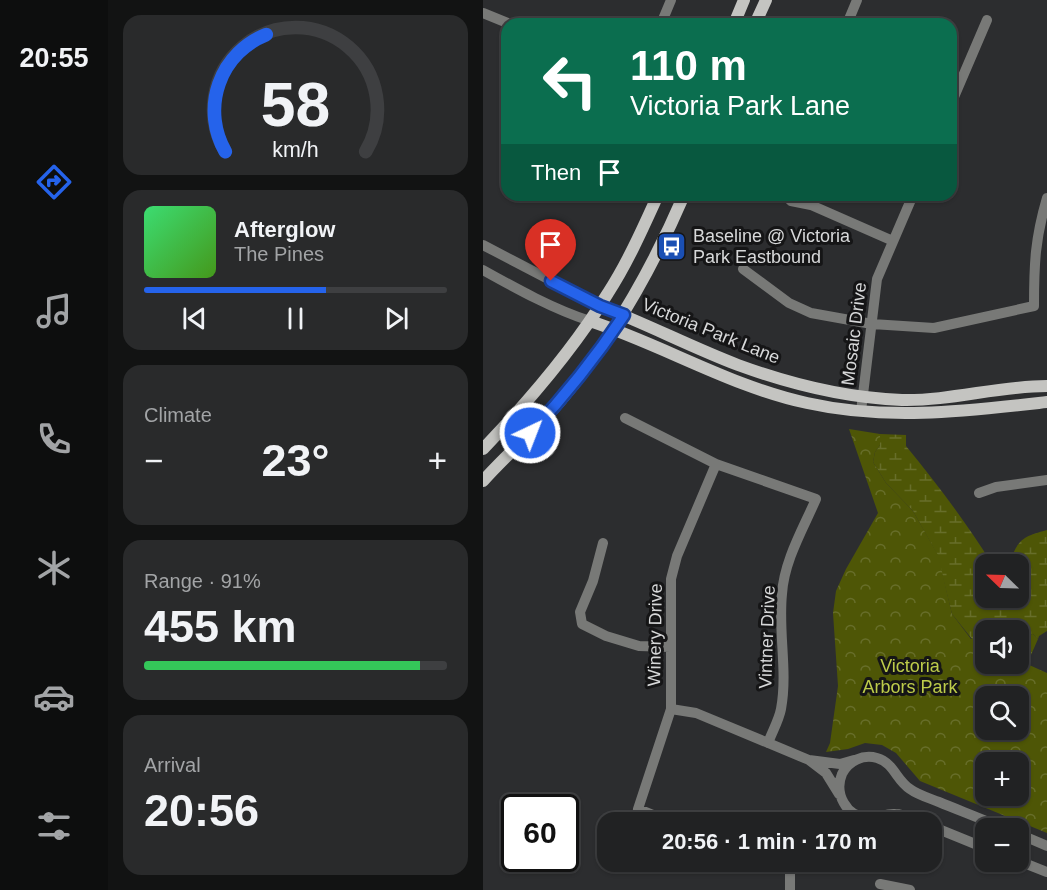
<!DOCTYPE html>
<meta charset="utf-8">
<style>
:root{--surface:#212223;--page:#292a2b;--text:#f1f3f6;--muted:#a2a4a6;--line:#3e3f41;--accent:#2563eb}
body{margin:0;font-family:Helvetica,sans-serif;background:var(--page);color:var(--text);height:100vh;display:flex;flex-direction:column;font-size:22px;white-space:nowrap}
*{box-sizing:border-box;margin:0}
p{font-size:20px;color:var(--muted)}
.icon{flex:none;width:33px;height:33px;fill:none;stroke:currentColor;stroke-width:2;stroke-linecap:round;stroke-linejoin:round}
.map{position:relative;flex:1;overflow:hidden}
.sheet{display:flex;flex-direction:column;gap:15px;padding:15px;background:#121313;width:375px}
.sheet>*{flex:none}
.hud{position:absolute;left:18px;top:18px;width:456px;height:183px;border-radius:18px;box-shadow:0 2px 4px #0004,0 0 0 2px var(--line);background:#0b6e4f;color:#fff;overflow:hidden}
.needle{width:39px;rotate:293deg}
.controls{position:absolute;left:492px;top:554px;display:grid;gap:12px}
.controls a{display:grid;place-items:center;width:54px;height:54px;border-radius:12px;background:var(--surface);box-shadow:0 2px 4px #0004,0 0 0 2px var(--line);font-size:30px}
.speed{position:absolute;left:18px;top:794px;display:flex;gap:12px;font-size:30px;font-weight:700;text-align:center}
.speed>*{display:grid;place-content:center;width:78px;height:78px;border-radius:50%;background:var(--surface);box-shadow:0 2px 4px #0004,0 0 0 2px var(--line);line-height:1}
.speed .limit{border:3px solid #111;border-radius:9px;background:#fff;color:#111}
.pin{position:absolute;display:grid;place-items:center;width:51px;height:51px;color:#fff;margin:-62px -26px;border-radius:50% 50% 50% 0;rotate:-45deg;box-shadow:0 0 6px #0007}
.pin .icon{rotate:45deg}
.me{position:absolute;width:66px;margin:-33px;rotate:43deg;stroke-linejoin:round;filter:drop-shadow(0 0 4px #0008)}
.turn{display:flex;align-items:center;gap:21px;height:126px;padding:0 30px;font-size:27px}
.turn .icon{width:78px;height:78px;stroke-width:2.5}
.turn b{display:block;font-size:42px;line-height:51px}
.then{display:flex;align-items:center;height:57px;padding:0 30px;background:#0003;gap:12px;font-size:22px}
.big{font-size:45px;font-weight:700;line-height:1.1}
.sheet .card{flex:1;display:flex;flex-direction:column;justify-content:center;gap:9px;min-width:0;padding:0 21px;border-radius:18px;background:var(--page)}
.sheet .dial{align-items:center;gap:0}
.dial svg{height:156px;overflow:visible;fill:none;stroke:var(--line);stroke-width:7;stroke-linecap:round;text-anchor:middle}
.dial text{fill:var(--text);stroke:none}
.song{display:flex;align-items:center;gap:18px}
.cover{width:72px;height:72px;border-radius:9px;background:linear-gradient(135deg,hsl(140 70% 55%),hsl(100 70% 35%))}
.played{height:6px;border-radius:3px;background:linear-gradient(90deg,var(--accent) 60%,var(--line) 60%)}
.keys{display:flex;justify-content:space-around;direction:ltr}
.heat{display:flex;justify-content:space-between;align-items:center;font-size:33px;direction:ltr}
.charge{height:9px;border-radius:4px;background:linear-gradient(90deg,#34c759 91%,var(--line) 0)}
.trip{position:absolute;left:114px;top:812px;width:345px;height:60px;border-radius:18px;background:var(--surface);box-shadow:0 2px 4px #0004,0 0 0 2px var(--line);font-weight:700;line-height:60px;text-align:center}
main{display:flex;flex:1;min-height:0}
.tabs{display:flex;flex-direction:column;width:108px;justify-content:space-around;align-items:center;background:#0d0e0e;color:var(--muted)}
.tabs .icon{width:42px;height:42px}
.tabs .active{color:var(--accent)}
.tabs b{font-size:27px;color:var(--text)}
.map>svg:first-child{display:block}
.wetland{fill:url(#wetland-marsh)}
.park{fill:url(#park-crowns);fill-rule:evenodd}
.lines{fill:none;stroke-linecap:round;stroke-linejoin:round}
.minor{stroke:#787977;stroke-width:10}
.major{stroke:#c4c4c1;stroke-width:12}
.route-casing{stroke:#184099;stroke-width:15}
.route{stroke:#2563eb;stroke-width:10}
.labels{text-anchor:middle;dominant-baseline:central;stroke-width:6;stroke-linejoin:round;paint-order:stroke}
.poi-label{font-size:18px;fill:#d7d8d9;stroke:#151516;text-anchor:start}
.street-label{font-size:18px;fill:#d7d8d9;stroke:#151516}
.park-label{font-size:18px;fill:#bdcc4a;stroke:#151516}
</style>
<main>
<nav class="tabs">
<b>20:55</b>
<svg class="icon active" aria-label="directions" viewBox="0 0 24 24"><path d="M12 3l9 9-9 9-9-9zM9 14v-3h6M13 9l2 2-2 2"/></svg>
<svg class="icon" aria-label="music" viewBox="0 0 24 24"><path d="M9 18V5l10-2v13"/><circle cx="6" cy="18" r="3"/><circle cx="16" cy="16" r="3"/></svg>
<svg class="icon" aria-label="phone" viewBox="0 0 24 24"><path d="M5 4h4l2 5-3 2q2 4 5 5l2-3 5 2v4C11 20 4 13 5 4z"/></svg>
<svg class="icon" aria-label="climate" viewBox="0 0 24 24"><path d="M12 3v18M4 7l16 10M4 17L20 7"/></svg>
<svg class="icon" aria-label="car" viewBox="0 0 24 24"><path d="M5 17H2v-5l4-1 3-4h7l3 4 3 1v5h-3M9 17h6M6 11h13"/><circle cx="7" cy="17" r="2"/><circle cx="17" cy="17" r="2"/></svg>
<svg class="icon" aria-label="filters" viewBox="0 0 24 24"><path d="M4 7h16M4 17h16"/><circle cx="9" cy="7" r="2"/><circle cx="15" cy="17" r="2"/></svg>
</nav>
<section class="sheet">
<div class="card dial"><svg viewBox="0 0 100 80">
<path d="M14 69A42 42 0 1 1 86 69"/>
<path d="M14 69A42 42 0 0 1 35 9" stroke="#2563eb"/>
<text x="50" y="56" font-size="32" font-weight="700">58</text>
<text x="50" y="72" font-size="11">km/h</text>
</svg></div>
<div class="card">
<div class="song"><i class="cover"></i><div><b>Afterglow</b><p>The Pines</p></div></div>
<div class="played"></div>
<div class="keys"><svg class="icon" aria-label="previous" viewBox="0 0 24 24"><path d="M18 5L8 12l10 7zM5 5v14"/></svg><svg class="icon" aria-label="pause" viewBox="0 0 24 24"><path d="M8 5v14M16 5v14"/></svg><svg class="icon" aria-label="next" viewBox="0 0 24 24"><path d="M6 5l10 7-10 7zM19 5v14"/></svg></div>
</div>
<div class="card"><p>Climate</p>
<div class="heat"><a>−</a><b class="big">23°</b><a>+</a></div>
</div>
<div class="card"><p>Range · 91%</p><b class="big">455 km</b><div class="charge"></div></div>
<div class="card"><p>Arrival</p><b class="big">20:56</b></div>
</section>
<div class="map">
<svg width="564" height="890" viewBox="0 0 564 890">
<defs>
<pattern id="wetland-marsh" width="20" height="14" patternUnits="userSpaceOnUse" patternTransform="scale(1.5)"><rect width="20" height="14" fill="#4e5606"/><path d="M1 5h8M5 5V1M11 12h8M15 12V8" fill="none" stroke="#676e2a"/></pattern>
<pattern id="park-crowns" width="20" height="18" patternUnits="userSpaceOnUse" patternTransform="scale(1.5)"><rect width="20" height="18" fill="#4e5606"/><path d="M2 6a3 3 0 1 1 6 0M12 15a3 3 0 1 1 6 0" fill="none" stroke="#676e2a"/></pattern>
</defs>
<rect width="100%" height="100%" fill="#2c2d2f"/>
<path class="wetland" d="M397 434 423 435V446C454 484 483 522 509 564H502V597H536V564H526C535 540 538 537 564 530V631L556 636 555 639 550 634 536 636V630H502V638L489 639 469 614 454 554 430 511 403 483 390 462 392 452 397 445Z"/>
<path class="park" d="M366 429 397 434V445L392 452 390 462 403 483 430 511 455 555 469 614 488 639 502 638V663H536V636L550 634 555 639 544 664 564 673V833L437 781 413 753 399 745 382 743 365 749 343 752 347 743 355 686 350 613 353 591 363 569 395 513ZM502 696H536V729H502ZM502 762H536V795H502Z"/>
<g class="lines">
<path class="minor" d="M0 13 27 24
M178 24 188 0
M364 24 374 0
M468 104 504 20
M302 195 308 201 328 205 410 241
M0 245 117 306
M260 269 306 303 328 313 389 324 451 328 551 306C551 264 552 239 564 198
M0 270C34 289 70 309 107 321
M378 411 394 279 430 195
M142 418 233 464 333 499C320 529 301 561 299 594 295 632 305 671 298 709 296 720 289 732 285 743
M496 493 513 487 564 480
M120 543 110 581 97 612 99 624 123 636 156 646 187 647
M188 709 213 713 326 760
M356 794 343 773 326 760 357 764 371 760
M187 822 155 809 188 709V579L194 556 233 464
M438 822C430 819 421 814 412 814 403 813 394 819 385 818 363 817 351 793 359 774 365 761 380 754 394 758 411 763 413 780 427 789 435 795 446 798 456 802 478 811 499 819 520 828
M448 826 502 848
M536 834 564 846
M283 861 307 870V890
M536 861 564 872
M397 884 427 890"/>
<path class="major" d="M251 24 261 0
M272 24 283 0
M117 306C164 324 208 347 255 365 307 384 364 398 419 400 468 401 515 386 564 386
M107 321C180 345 249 387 324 403 404 421 484 411 564 402
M0 449C46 401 90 350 125 293 145 262 160 228 175 195
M0 481C25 453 55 428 79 399 131 337 169 269 201 195"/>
</g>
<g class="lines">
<defs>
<path id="route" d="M47 433C82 396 113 357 141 315L117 306 68 281"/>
</defs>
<use href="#route" class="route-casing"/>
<use href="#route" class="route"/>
</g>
<defs>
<symbol id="bus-square" viewBox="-11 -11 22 22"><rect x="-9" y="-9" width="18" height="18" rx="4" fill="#1a4fb4" stroke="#151516"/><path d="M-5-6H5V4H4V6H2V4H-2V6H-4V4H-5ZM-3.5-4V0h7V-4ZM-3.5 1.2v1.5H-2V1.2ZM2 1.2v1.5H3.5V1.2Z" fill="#fff"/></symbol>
</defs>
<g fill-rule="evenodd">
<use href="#bus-square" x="172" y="230" width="33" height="33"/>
</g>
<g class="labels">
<g class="poi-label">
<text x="210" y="236">Baseline @ Victoria<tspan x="210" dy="21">Park Eastbound</tspan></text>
</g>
<g class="street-label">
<text transform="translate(228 331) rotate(22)">Victoria Park Lane</text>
<text transform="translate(371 334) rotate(-83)">Mosaic Drive</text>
<text transform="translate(172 635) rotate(-89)">Winery Drive</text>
<text transform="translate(284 637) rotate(-88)">Vintner Drive</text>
</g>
<g class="park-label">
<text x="427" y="666">Victoria<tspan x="427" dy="21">Arbors Park</tspan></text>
</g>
</g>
</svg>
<div class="controls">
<a><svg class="needle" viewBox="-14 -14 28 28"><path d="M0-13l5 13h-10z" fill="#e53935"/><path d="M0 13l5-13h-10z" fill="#a2a4a6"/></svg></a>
<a><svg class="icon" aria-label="sound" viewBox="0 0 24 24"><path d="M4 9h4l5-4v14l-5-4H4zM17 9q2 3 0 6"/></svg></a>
<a><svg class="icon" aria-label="search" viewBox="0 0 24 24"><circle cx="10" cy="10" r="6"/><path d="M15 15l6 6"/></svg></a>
<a>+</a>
<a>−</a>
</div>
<div class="speed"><div class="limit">60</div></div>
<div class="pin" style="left:68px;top:281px;background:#d93025"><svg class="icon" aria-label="arrive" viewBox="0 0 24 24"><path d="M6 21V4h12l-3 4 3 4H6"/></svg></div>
<svg class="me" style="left:47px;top:433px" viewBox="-20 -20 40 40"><circle r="17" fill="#2563eb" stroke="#fff" stroke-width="3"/><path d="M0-11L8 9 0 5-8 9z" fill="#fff"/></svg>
<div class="trip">20:56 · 1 min · 170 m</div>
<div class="hud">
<div class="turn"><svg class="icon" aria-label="left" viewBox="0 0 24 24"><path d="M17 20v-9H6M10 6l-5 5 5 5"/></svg><div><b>110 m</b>Victoria Park Lane</div></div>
<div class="then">Then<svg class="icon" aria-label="arrive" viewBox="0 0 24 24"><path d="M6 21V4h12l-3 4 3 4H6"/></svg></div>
</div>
</div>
</main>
